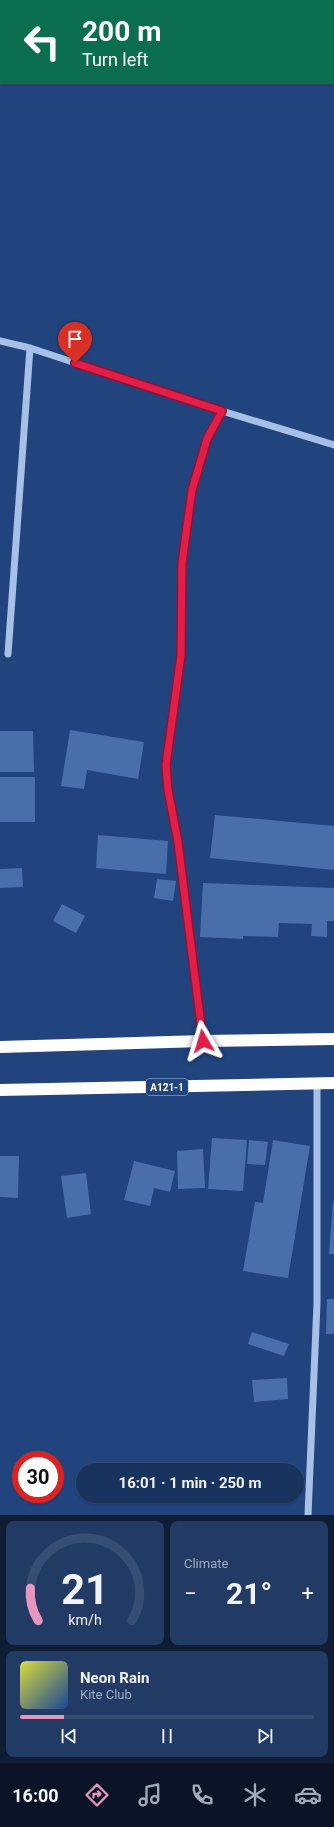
<!DOCTYPE html>
<meta charset="utf-8">
<style>
:root{--surface:#19335f;--page:#223b65;--text:#f1f3f6;--muted:#9faabd;--line:#374e74;--accent:#e797bd}
body{margin:0;font-family:Roboto,sans-serif;background:var(--page);color:var(--text);height:100vh;display:flex;flex-direction:column;font-size:15px;white-space:nowrap}
*{box-sizing:border-box;margin:0}
p{font-size:13px;color:var(--muted)}
.icon{flex:none;width:22px;height:22px;fill:none;stroke:currentColor;stroke-width:2;stroke-linecap:round;stroke-linejoin:round}
.map{position:relative;height:1515px;overflow:hidden}
.panel{display:flex;flex-direction:column;gap:6px;padding:6px;background:#0e1c34;flex:1}
.panel>*{flex:none}
.banner{position:absolute;left:0px;top:0px;width:334px;height:84px;box-shadow:0 1px 3px #0004,0 0 0 1px var(--line);background:#0b6e4f;color:#fff;overflow:hidden}
.speed{position:absolute;left:12px;top:1451px;display:flex;gap:8px;font-size:20px;font-weight:700;text-align:center}
.speed>*{display:grid;place-content:center;width:52px;height:52px;border-radius:50%;background:var(--surface);box-shadow:0 1px 3px #0004,0 0 0 1px var(--line);line-height:1}
.speed .limit{border:6px solid #d22;background:#fff;color:#111}
.pin{position:absolute;display:grid;place-items:center;width:34px;height:34px;color:#fff;margin:-41px -17px;border-radius:50% 50% 50% 0;rotate:-45deg;box-shadow:0 0 4px #0007}
.pin .icon{rotate:45deg}
.me{position:absolute;width:44px;margin:-22px;rotate:353deg;stroke-linejoin:round;filter:drop-shadow(0 0 3px #0008)}
.turn{display:flex;align-items:center;gap:14px;height:84px;padding:0 16px;font-size:18px}
.turn .icon{width:52px;height:52px;stroke-width:2.5}
.turn b{display:block;font-size:28px;line-height:34px}
.big{font-size:30px;font-weight:700;line-height:1.1}
.panel .card{flex:1;display:flex;flex-direction:column;justify-content:center;gap:6px;min-width:0;padding:0 14px;border-radius:8px;background:var(--page)}
.panel .dial{align-items:center;gap:0}
.dial svg{height:104px;overflow:visible;fill:none;stroke:var(--line);stroke-width:7;stroke-linecap:round;text-anchor:middle}
.dial text{fill:var(--text);stroke:none}
.song{display:flex;align-items:center;gap:12px}
.cover{width:48px;height:48px;border-radius:6px;background:linear-gradient(135deg,hsl(60 70% 55%),hsl(220 70% 35%))}
.played{height:4px;border-radius:2px;background:linear-gradient(90deg,var(--accent) 15%,var(--line) 15%)}
.keys{display:flex;justify-content:space-around;direction:ltr}
.heat{display:flex;justify-content:space-between;align-items:center;font-size:22px;direction:ltr}
.panel .tiles{flex:1;display:grid;gap:6px;grid-template-columns:1fr 1fr}
.card:last-child{grid-column:span 2}
.trip{position:absolute;left:76px;top:1463px;width:228px;height:40px;border-radius:20px;background:var(--surface);box-shadow:0 1px 3px #0004,0 0 0 1px var(--line);font-weight:700;line-height:40px;text-align:center}
.menu{display:flex;height:64px;justify-content:space-around;align-items:center;background:#0a1426;color:var(--muted)}
.menu .icon{width:28px;height:28px}
.menu .on{color:var(--accent)}
.menu b{font-size:18px;color:var(--text)}
.map>svg:first-child{display:block}
.building{fill:#4a6ea9}
.lines{fill:none;stroke-linecap:round;stroke-linejoin:round}
.minor{stroke:#a6c0e7;stroke-width:7}
.highway{stroke:#fff;stroke-width:12}
.route-casing{stroke:#92132f;stroke-width:10}
.route{stroke:#e11d48;stroke-width:7}
.labels{text-anchor:middle;dominant-baseline:central;stroke-width:3.5;stroke-linejoin:round;paint-order:stroke}
.shield{fill:#21447f;stroke:#bcc7d9;stroke-width:1}
.shield-label{font-size:10px;font-weight:bold;fill:#fff}
</style>
<div class="map">
<svg width="334" height="1515" viewBox="0 0 334 1515">
<rect width="100%" height="100%" fill="#21447f"/>
<path class="building" d="M70 730 144 742 138 779 87 770 84 789 61 786Z
M0 731H33L34 772H0Z
M0 777H35V822H0Z
M215 815 334 826V870L210 858Z
M98 835 168 841 166 874 96 868Z
M22 868 23 887 0 888V869Z
M157 879 176 881 173 901 154 898Z
M203 883 334 888V921H327V937L311 936 312 924 279 923 278 937 243 936V939L200 937Z
M62 904 85 916 76 933 53 921Z
M212 1138 247 1140 243 1191 208 1189Z
M249 1140 268 1142 265 1165 247 1164Z
M273 1140 310 1146 288 1278 243 1271 255 1202 263 1203Z
M203 1149 205 1188 178 1189 177 1151Z
M0 1156H19L18 1198 0 1197Z
M134 1161 175 1171 170 1192 154 1188 150 1206 124 1200Z
M86 1173 91 1214 67 1218 61 1176Z
M333 1202H334V1254H329Z
M327 1299H334V1334H326Z
M252 1332 289 1344 284 1356 248 1344Z
M287 1378 288 1399 254 1402 252 1380Z"/>
<g class="lines">
<path class="minor" d="M0 341 30 348 222 411 334 445
M8 654 30 348
M203 1041 178 842 168 790 166 765 181 655 182 563 192 490 207 439 222 411
M308 1515 317 1303V1084"/>
<path class="highway" d="M0 1047 203 1041 334 1039
M0 1090 334 1083"/>
</g>
<g class="lines">
<defs>
<path id="route" d="M75 363 222 411 207 439 192 490 182 563 181 655 166 765 168 790 178 842 203 1041"/>
</defs>
<use href="#route" class="route-casing"/>
<use href="#route" class="route"/>
</g>
<g class="labels">
<rect class="shield" x="146" y="1079" width="42" height="16" rx="3"/>
<g class="shield-label">
<text x="167" y="1087">A121-1</text>
</g>
</g>
</svg>
<div class="speed"><div class="limit">30</div></div>
<div class="pin" style="left:75px;top:363px;background:#d93025"><svg class="icon" aria-label="arrive" viewBox="0 0 24 24"><path d="M6 21V4h12l-3 4 3 4H6"/></svg></div>
<svg class="me" style="left:203px;top:1041px" viewBox="-20 -20 40 40"><path d="M0-17L14 15 0 8-14 15z" fill="#e11d48" stroke="#fff" stroke-width="4"/></svg>
<div class="trip">16:01 · 1 min · 250 m</div>
<div class="banner">
<div class="turn"><svg class="icon" aria-label="left" viewBox="0 0 24 24"><path d="M17 20v-9H6M10 6l-5 5 5 5"/></svg><div><b>200 m</b>Turn left</div></div>
</div>
</div>
<section class="panel">
<div class="tiles">
<div class="card dial"><svg viewBox="0 0 100 80">
<path d="M14 69A42 42 0 1 1 86 69"/>
<path d="M14 69A42 42 0 0 1 8 44" stroke="#e797bd"/>
<text x="50" y="56" font-size="32" font-weight="700">21</text>
<text x="50" y="72" font-size="11">km/h</text>
</svg></div>
<div class="card"><p>Climate</p>
<div class="heat"><a>−</a><b class="big">21°</b><a>+</a></div>
</div>
<div class="card">
<div class="song"><i class="cover"></i><div><b>Neon Rain</b><p>Kite Club</p></div></div>
<div class="played"></div>
<div class="keys"><svg class="icon" aria-label="previous" viewBox="0 0 24 24"><path d="M18 5L8 12l10 7zM5 5v14"/></svg><svg class="icon" aria-label="pause" viewBox="0 0 24 24"><path d="M8 5v14M16 5v14"/></svg><svg class="icon" aria-label="next" viewBox="0 0 24 24"><path d="M6 5l10 7-10 7zM19 5v14"/></svg></div>
</div>
</div>
</section>
<nav class="menu">
<b>16:00</b>
<svg class="icon on" aria-label="directions" viewBox="0 0 24 24"><path d="M12 3l9 9-9 9-9-9zM9 14v-3h6M13 9l2 2-2 2"/></svg>
<svg class="icon" aria-label="music" viewBox="0 0 24 24"><path d="M9 18V5l10-2v13"/><circle cx="6" cy="18" r="3"/><circle cx="16" cy="16" r="3"/></svg>
<svg class="icon" aria-label="phone" viewBox="0 0 24 24"><path d="M5 4h4l2 5-3 2q2 4 5 5l2-3 5 2v4C11 20 4 13 5 4z"/></svg>
<svg class="icon" aria-label="climate" viewBox="0 0 24 24"><path d="M12 3v18M4 7l16 10M4 17L20 7"/></svg>
<svg class="icon" aria-label="car" viewBox="0 0 24 24"><path d="M5 17H2v-5l4-1 3-4h7l3 4 3 1v5h-3M9 17h6M6 11h13"/><circle cx="7" cy="17" r="2"/><circle cx="17" cy="17" r="2"/></svg>
</nav>
